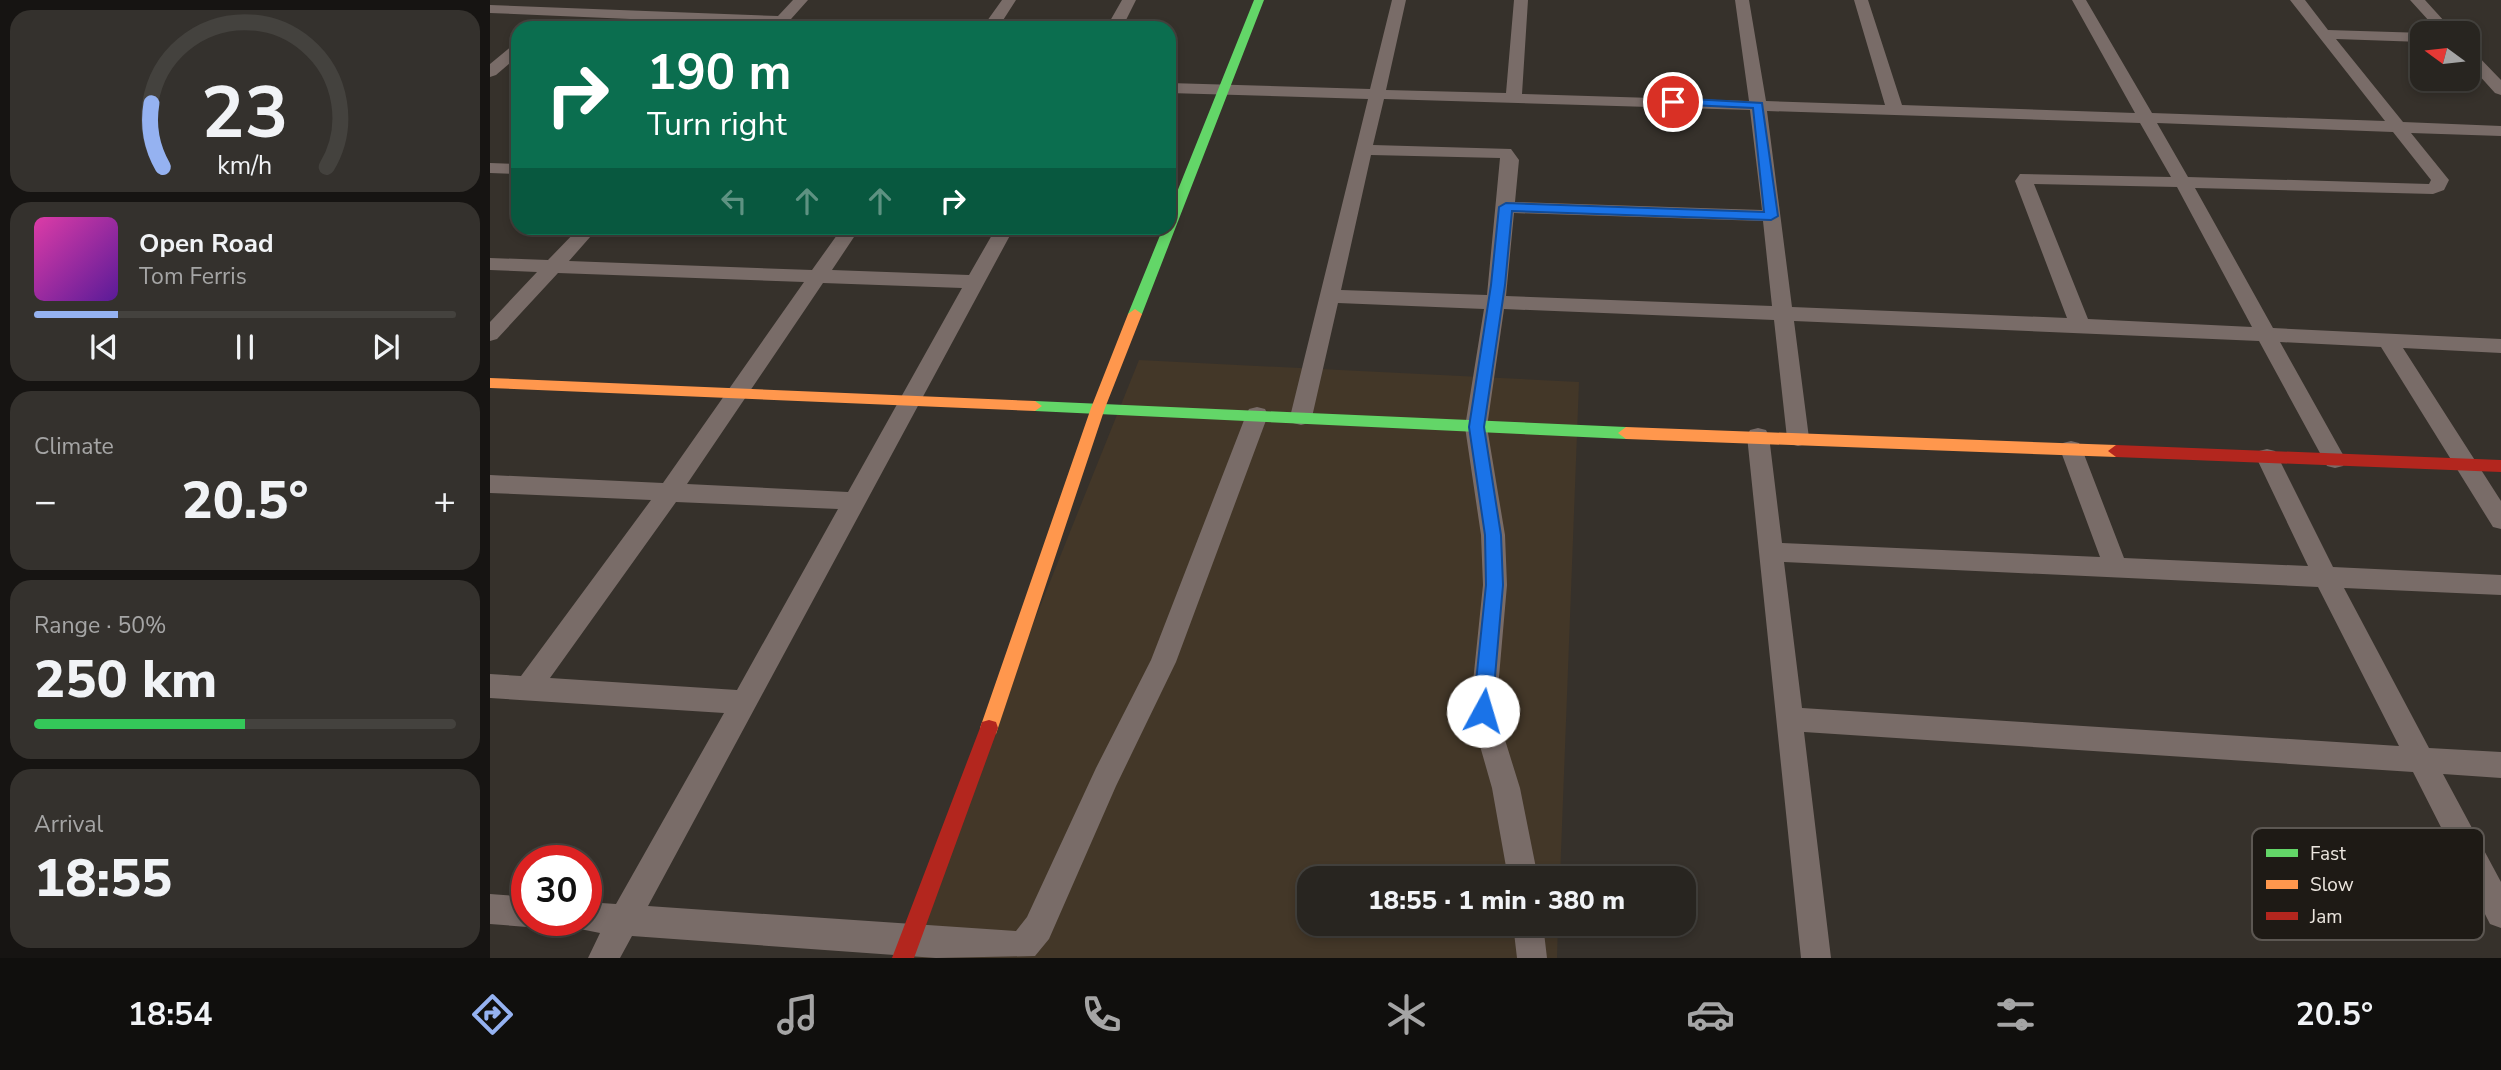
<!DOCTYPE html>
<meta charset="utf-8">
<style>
:root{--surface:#282520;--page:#34312d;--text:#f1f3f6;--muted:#a5a5a5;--line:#44423e;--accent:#95b2f1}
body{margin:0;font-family:"Nunito Sans",sans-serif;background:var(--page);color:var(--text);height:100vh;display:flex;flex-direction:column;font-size:26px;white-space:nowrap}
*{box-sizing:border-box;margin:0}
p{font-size:23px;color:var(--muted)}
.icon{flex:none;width:38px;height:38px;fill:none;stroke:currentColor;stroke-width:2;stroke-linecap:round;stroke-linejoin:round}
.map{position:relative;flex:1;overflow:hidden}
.side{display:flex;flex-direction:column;gap:10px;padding:10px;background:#161412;width:490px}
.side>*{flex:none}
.guide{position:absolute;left:21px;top:21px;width:665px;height:214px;border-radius:21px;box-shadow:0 4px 10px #0003,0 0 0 2px var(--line);background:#0b6e4f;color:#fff;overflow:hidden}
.needle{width:46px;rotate:285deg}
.fabs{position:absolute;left:1920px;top:21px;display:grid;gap:14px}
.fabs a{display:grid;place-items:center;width:70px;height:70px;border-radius:14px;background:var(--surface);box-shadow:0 4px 10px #0003,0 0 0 2px var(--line);font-size:35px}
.speed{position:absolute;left:21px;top:845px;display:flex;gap:14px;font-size:35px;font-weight:700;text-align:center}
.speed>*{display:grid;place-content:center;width:91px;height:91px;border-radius:50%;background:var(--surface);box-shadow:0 4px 10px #0003,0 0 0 2px var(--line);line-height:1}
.speed .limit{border:10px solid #d22;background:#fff;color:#111}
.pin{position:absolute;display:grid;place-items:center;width:60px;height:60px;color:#fff;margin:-30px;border:4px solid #fff;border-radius:50%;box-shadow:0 2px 7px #0007}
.me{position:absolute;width:77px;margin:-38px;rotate:6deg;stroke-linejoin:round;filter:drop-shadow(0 0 5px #0008)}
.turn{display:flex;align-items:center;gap:24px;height:147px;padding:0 21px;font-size:32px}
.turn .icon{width:91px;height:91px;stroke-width:2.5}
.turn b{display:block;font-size:49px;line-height:60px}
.lanes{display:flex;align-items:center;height:66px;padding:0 21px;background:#0003;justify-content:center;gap:35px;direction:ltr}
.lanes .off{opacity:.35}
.big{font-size:52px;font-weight:800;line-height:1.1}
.side .tile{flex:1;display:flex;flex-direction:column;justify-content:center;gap:10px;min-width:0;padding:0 24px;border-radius:21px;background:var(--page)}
.side .dial{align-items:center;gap:0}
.dial svg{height:182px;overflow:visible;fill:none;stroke:var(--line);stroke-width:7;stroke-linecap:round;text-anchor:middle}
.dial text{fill:var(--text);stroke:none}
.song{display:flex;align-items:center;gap:21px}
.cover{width:84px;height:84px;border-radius:10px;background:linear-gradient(135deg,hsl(320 70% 55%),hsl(270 70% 35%))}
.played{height:7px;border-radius:4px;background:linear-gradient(90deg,var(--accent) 20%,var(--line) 20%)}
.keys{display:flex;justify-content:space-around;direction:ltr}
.heat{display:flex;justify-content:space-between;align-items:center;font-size:38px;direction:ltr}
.charge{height:10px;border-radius:5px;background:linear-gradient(90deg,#34c759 50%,var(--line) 0)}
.trip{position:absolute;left:807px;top:866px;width:399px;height:70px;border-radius:21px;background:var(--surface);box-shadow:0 4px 10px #0003,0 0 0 2px var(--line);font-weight:800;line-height:70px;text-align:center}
.dock{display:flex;height:112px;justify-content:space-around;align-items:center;background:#100f0d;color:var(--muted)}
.dock .icon{width:49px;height:49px}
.dock .on{color:var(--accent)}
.dock b{font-size:32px;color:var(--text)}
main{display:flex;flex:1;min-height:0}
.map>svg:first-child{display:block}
.built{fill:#433728}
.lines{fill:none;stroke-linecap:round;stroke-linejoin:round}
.street{fill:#796c68;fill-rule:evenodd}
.fast{fill:#63d668;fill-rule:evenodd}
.slow{fill:#ff974d;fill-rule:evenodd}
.jam{fill:#b3261e;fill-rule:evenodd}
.route{fill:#1a73e8;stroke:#114b97;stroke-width:2}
.key{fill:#1e1a15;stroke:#5c5752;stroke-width:2}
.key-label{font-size:19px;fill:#ece6df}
</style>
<main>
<section class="side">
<div class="tile dial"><svg viewBox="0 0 100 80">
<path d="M14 69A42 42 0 1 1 86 69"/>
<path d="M14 69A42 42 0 0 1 9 41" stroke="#95b2f1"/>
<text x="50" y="56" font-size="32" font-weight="700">23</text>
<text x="50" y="72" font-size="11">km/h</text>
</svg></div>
<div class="tile">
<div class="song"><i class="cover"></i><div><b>Open Road</b><p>Tom Ferris</p></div></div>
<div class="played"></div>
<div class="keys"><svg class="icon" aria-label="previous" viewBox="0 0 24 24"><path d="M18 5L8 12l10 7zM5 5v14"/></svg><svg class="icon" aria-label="pause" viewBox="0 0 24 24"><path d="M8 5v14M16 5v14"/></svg><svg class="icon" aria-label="next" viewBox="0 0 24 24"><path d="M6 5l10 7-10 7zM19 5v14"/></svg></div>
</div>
<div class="tile"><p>Climate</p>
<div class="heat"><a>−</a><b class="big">20.5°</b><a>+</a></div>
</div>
<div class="tile"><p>Range · 50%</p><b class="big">250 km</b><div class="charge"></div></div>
<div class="tile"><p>Arrival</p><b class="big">18:55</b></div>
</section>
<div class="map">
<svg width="2011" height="958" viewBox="0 0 2011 958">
<rect width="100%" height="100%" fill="#36312b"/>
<path class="built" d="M649 360 1089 382 1070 878H819V924H1068L1067 958H409Z"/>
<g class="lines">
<path class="street" d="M303 0H318L293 28H277L280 25 0 13V5L288 16Z
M512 0H526L508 28H492Z
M632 0H646L632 28H616Z
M902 0H916L896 90 1016 93 1024 0H1038L1032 94 1259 101 1245 0H1259L1276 101 1395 105 1364 0H1378L1412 105 1645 113 1582 0H1596L1662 113 1895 121 1800 0H1815L1838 30 1935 33H1932V42L1846 39 1913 122 2011 126V136L1921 133 1959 180 1954 190 1943 194 1705 188 1783 328 2011 339V353L1913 348 2011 501V529L2003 527 1891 347 1790 342 1856 460 1853 466 1845 468 1837 466 1769 341 1304 321 1319 438 1316 444 1308 446 1300 444 1297 438 1284 320 1014 309 997 427 1015 535 1017 585 1006 711 1030 788 1048 878H1018L1002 788 980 711 993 585 991 535 975 427 994 309 848 303 822 417 819 423 811 425 803 423 800 417 878 99 679 93V83L880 89ZM894 99 1260 110 1272 210 1025 202 1029 160 1021 149 883 145ZM1277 111 1650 123 1681 177 1530 174 1525 181 1577 318 1302 307ZM1667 123 1903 132 1941 180 1939 184 1698 177ZM881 155 1010 158 997 295 851 290ZM1544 184 1687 187 1762 327 1598 319ZM1024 213 1273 221 1282 306 1016 296Z
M1920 0H1935L1965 33H1950Z
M28 43V56L6 75 0 77V64L23 45Z
M1978 49 1983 51 2011 80V95L2005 93 1978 63Z
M0 163 28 164V174L0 173Z
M89 228H108L79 261 322 270 352 228H370L342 270 479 275 506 228H524L158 906 526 931 537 917 606 768 661 660 756 415 759 409 767 407 775 409 778 415 686 662 626 786 559 939 545 956 446 958 142 936 130 958H98L110 933 85 928 82 920H96V902L126 904 234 713 0 698V674L31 676 161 500 0 493V475L173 483 314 282 68 273 7 339 0 341V322L47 272 0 270V258L58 260ZM333 283 472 288 358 492 197 484ZM186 502 348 509 247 690 60 678Z
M1268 428 1276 430 1279 436 1292 543 1610 557 1570 449 1573 443 1581 441 1589 443 1592 449 1634 558 1818 566 1766 457 1769 451 1777 449 1785 451 1843 567 2011 575V595L1854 588 1939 748 2011 752V778L1953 774 2011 882V928L2000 924 1923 772 1314 732 1341 958H1311L1257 436 1260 430ZM1294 562 1828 587 1909 746 1312 708Z
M0 894 37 897V920H49L48 923 37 927 0 924Z
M1023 924H1053L1057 958H1027Z"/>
<path class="fast" d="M764 0H774L652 314 645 319 640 317 638 314 673 228H679V212Z
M545 401 1136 427 1144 433 1136 439 545 411 538 406Z"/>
<path class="slow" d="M645 309 652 314 615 408 508 728 506 734 499 736 492 734 490 728 601 408 638 314Z
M0 378 545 401 552 406 545 411 0 388Z
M1136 427 1626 445 1634 451 1626 457 1136 439 1128 433Z"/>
<path class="jam" d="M1626 445 2011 460V472L1626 457 1618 451Z
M499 720 506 722 508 728 424 958H402L490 728 492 722Z"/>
</g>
<path class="route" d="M1183 98 1272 103 1288 216 1281 220 1022 211 1015 285 994 427 1011 535 1013 585 1002 711 999 717 993 720 986 717 983 711 996 585 995 535 979 427 1001 285 1009 207 1016 203 1274 212 1263 108 1179 104V99Z"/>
<rect x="1762" y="828" width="232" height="112" rx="10" class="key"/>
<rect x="1776" y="849" width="32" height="8" fill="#63d668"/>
<rect x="1776" y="880" width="32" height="9" fill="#ff974d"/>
<rect x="1776" y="912" width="32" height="8" fill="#b3261e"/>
<g class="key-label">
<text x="1820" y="860">Fast</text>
<text x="1820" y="891">Slow</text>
<text x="1820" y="923">Jam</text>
</g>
</svg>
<div class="fabs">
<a><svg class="needle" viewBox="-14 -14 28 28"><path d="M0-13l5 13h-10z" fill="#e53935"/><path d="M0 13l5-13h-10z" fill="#a5a5a5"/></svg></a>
</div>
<div class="speed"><div class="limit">30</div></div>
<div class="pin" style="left:1183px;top:102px;background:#d93025"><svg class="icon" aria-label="arrive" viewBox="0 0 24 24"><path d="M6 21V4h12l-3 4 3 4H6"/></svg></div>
<svg class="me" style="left:993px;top:711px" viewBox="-20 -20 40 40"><circle r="19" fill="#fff"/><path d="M0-13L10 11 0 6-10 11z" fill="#1a73e8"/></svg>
<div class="trip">18:55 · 1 min · 380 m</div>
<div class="guide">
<div class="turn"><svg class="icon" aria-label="right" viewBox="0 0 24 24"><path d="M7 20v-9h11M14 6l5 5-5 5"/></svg><div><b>190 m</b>Turn right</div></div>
<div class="lanes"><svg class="icon off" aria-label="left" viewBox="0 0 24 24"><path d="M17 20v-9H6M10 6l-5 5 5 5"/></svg><svg class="icon off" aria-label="ahead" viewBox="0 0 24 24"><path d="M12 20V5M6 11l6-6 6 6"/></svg><svg class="icon off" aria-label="ahead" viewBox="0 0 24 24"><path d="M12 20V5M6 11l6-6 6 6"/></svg><svg class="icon" aria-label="right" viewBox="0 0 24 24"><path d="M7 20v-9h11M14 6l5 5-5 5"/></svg></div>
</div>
</div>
</main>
<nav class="dock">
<b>18:54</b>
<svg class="icon on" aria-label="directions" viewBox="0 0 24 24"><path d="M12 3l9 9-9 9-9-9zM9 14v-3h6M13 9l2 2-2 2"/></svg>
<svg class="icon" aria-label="music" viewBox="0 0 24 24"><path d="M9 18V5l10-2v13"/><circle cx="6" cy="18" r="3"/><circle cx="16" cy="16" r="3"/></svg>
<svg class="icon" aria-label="phone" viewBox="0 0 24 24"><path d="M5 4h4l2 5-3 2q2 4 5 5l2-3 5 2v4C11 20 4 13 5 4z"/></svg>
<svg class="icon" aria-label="climate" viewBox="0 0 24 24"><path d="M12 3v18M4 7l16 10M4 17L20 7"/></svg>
<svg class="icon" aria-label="car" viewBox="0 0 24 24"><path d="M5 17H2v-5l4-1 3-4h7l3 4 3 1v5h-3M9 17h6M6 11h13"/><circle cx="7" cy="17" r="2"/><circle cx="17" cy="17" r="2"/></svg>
<svg class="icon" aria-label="filters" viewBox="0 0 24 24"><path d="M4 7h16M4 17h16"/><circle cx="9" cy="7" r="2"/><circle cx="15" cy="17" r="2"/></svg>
<b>20.5°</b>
</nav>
